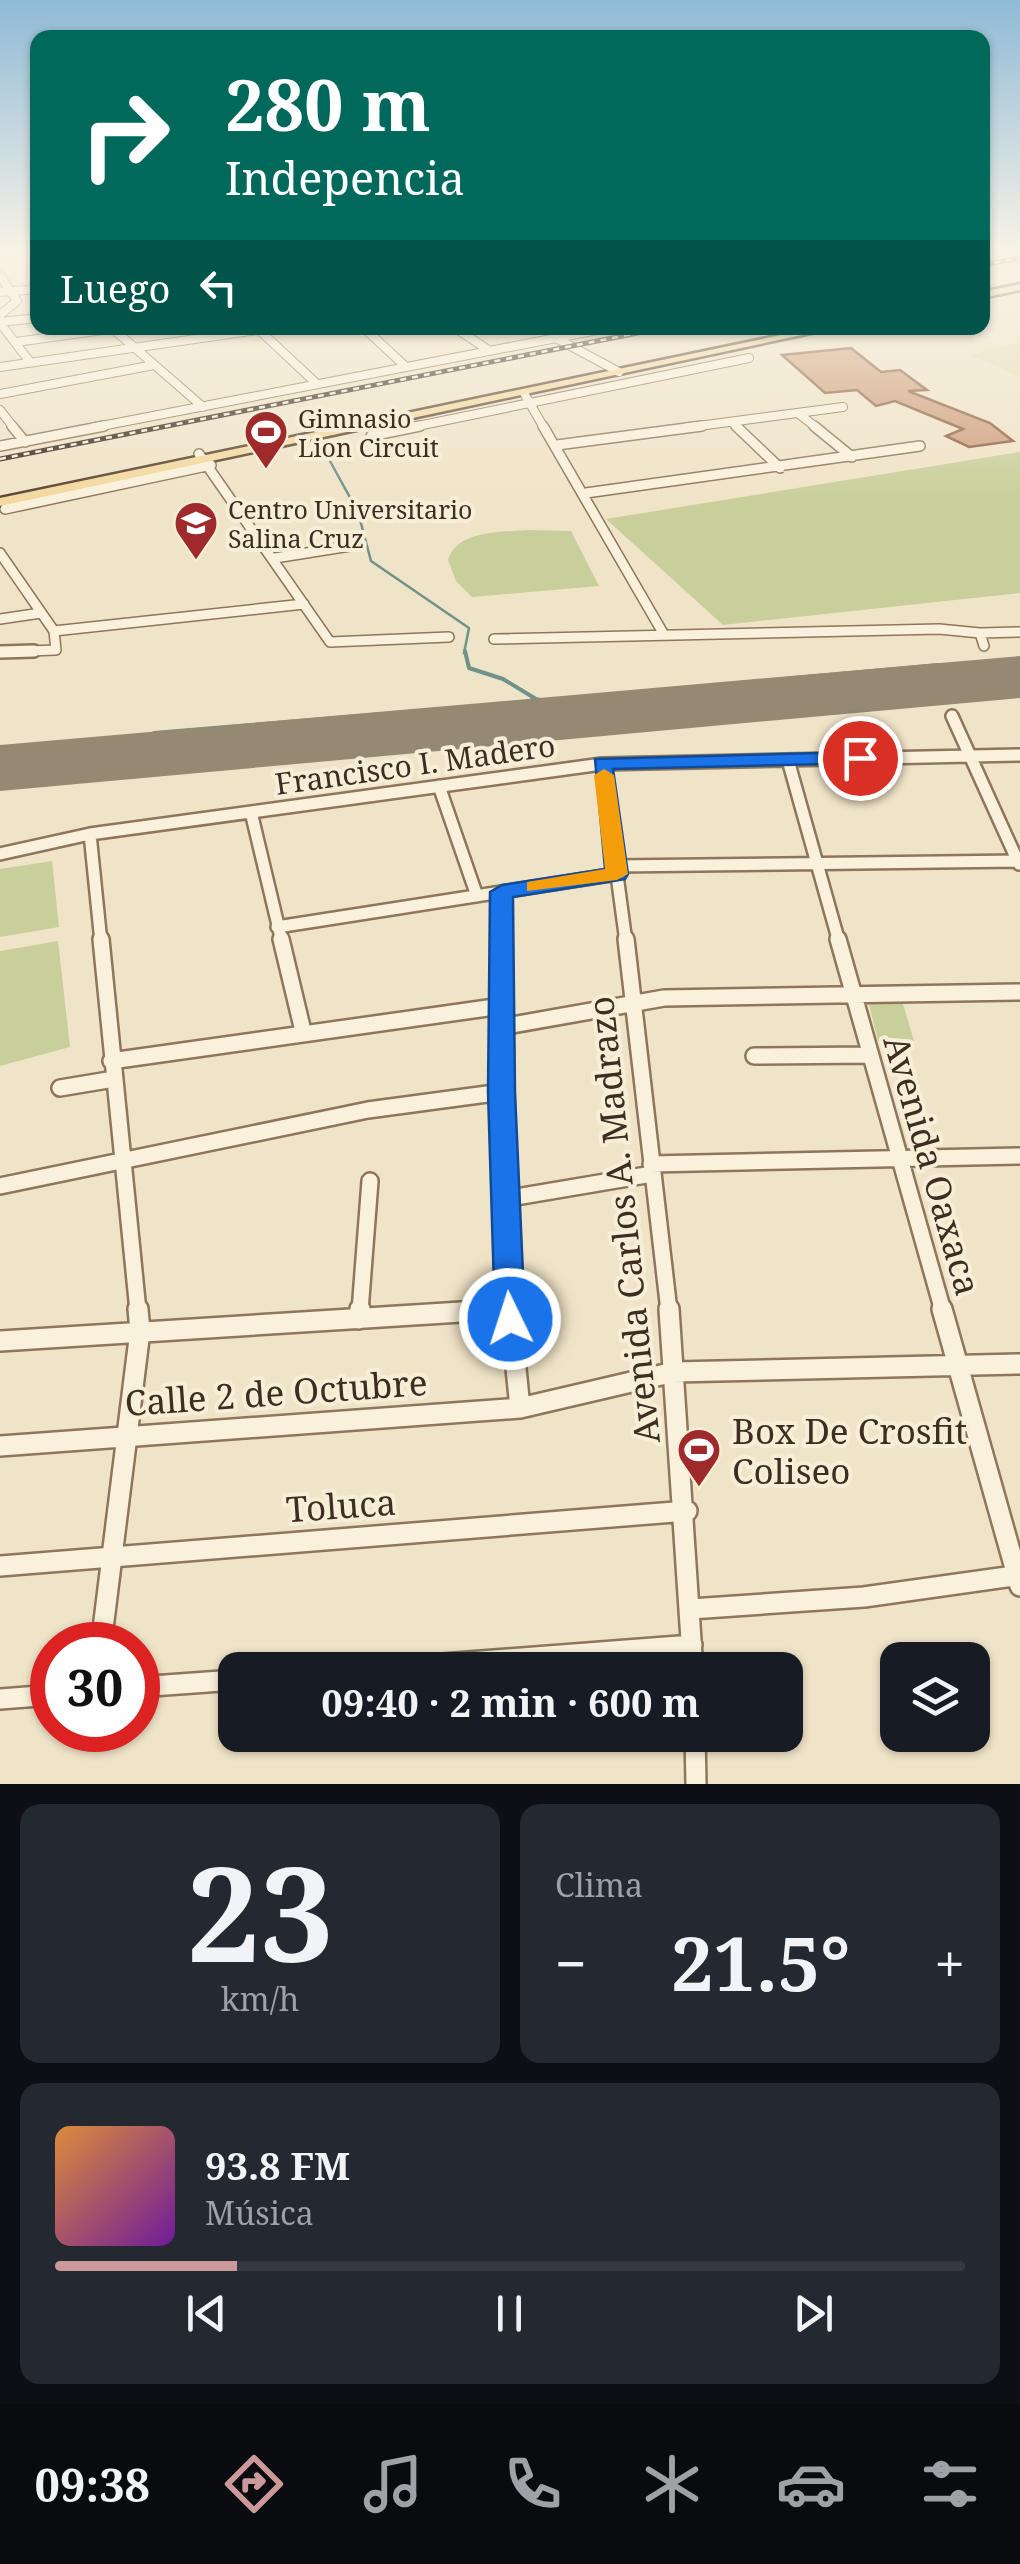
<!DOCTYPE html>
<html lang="es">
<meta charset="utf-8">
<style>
:root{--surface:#171b24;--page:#242831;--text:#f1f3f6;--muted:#9ea1a6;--line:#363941;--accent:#cc999b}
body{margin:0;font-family:"Noto Serif",serif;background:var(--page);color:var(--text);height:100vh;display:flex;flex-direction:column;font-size:38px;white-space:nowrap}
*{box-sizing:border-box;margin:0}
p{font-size:32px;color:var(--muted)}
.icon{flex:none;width:55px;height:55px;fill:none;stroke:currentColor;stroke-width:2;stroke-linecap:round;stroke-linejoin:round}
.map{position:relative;height:1784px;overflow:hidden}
.sheet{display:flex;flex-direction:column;gap:20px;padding:20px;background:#0d0f14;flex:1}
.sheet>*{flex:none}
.guide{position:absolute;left:30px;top:30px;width:960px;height:305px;border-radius:20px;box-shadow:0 2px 8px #0004;background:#00695c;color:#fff;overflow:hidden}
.controls{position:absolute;left:880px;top:1642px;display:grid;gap:20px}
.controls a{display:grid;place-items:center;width:110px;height:110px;border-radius:20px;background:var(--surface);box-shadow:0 2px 8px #0004;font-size:50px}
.speed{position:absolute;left:30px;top:1622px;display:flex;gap:20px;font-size:50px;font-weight:700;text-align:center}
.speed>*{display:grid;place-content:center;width:130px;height:130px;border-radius:50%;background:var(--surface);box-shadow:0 2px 8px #0004;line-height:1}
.speed .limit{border:15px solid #d22;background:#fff;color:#111}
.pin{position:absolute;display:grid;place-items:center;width:85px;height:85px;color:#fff;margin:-42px;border:5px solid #fff;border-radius:50%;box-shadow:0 2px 10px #0007}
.me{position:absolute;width:110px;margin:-55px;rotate:356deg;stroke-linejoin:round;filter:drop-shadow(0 0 8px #0008)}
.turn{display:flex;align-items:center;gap:35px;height:210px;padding:0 30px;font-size:45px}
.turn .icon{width:130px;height:130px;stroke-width:2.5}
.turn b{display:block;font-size:70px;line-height:85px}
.then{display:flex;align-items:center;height:95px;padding:0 30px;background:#0003;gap:20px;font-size:38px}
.big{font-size:75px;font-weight:700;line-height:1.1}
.sheet .widget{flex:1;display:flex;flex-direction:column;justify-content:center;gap:15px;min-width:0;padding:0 35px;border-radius:20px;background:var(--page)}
.sheet .dial{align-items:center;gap:0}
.dial b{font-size:130px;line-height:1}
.song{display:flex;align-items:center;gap:30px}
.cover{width:120px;height:120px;border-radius:15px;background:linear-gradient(135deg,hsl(30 70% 55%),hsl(280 70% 35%))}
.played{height:10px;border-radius:5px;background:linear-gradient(90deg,var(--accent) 20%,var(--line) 20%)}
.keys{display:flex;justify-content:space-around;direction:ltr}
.heat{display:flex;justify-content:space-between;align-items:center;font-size:55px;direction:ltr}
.sheet .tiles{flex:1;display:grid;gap:20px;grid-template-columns:1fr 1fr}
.widget:last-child{grid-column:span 2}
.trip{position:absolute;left:218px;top:1652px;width:585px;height:100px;border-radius:20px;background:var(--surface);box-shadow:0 2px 8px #0004;font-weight:700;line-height:100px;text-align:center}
.tabs{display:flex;height:160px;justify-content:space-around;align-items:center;background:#090b0e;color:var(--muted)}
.tabs .icon{width:70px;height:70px}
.tabs .selected{color:var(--accent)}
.tabs b{font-size:45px;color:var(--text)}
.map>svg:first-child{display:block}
.farmland{fill:#e6deb5}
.green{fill:#c9cf9b}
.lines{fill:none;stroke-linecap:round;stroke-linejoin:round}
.stream-far1{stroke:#6f938a;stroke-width:2.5}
.stream{stroke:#6f938a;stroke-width:4}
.runway{fill:#968974;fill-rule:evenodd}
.building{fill:#cf9f7d;stroke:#8d5f41;stroke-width:2.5}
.street-far4-casing{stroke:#8d765c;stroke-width:10}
.street-far3-casing{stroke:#8d765c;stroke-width:12}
.street-far2-casing{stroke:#8d765c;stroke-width:16}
.street-far1-casing{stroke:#8d765c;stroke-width:20}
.street-casing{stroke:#8d765c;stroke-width:24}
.primary-casing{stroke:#5b4430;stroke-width:5}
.street-far4{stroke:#faf1dc;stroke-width:8}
.street-far3{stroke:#faf1dc;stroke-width:9}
.street-far2{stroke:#faf1dc;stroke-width:11}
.street-far1{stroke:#faf1dc;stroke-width:15}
.street{stroke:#faf1dc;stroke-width:19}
.primary{fill:#f3d9a0;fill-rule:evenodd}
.rail-casing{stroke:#3d2e20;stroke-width:5}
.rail{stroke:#f7eed8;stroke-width:2.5;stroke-dasharray:6;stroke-linecap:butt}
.route{fill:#1a73e8;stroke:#114b97;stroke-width:2.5}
.slow{fill:#f59e0b}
.labels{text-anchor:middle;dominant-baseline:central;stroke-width:8;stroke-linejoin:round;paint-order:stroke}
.far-poi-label{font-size:25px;fill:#3d2e20;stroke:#f7eed8;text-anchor:start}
.street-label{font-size:30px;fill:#3d2e20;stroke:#f7eed8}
.near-street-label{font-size:35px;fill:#3d2e20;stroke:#f7eed8}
.near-poi-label{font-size:35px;fill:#3d2e20;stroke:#f7eed8;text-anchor:start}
</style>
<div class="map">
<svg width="1020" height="1784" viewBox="0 0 1020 1784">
<rect width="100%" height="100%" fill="#f0e4c8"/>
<path class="farmland" d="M1020 342V377L970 355Z"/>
<path class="green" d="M1020 452V593L723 625 606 519Z
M529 530 571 531 599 586 472 597 456 581 448 560C456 530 504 532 529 530Z
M52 861 59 927 0 937V869Z
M58 941 70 1047 0 1066V951Z
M869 1004H903L914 1041H878Z"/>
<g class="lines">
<path class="stream-far1" d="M325 452 358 512 371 561 469 628 464 653"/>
<path class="stream" d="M465 651 469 668 503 679 536 699
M154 733 443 709 501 711 536 699 560 704 587 697 938 665"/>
<path class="runway" d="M1020 656V698L0 791V745Z"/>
</g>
<path class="building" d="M851 348 881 372 900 370 927 390 908 391 990 423 1013 441 969 447 946 436 963 429 895 401 876 406 857 390 825 393 782 355Z"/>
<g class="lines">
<defs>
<path id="street-far4" d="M982 255 1001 252
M0 275 17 301 0 315
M0 292 38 289
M0 322 38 318
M0 323 30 362
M112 328 203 407
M257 328 317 384
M364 328 405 366
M455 328 487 349
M554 337 619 372
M16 342 117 328
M0 367 272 328
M524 393 544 428
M0 394 154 365
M0 410 14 428
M799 414 817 428
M733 423 739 428
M91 428 608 328
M408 428 749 358
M683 428 843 407"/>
<path id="street-far3" d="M12 426 25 442
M543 426 663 633
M736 426 780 468
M814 426 852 457
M371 436 420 426
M557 445 702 426
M0 446 104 426
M199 454 330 642 449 637
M586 493 920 446
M5 509 211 465
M0 553 54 631
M275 558 350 546
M0 619 41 613
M54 631 304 604
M980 633 1020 632
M494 639 939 629 980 633 984 646
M0 652 56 650 54 631"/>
<path id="street-far2" d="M0 652 34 651
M952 716 1019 864
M788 760 839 942
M602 764 626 942
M439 786 477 896
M251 812 282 942
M90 834 101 942
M0 854 90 834 602 764 1020 755
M616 866 1020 861
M277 927 617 874
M502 942V892"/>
<path id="street-far1" d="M101 939 138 1311
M281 939 303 1031
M502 939V1150L510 1311
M626 939 669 1311
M838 939 943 1311
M501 1027 664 998 1020 992
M754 1056 870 1055
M111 1061 502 1006
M60 1088 114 1079
M651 1164 1020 1156
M0 1186 368 1110 502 1092
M504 1199 652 1174
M360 1311 370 1181
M472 1311 509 1309"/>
<path id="street" d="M510 1309 520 1408
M669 1309 693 1670
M942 1309 1020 1586
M359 1319 360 1309
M0 1341 509 1309
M0 1446 520 1408 674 1372 1020 1364
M0 1566 687 1511
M691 1609 864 1597 1020 1575
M101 1645 140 1331 138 1309
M364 1670 692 1645
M138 1687 235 1680
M0 1699 52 1695
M695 1735 696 1784"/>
<path id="primary" d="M1020 284V290L982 298V292Z
M815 328H835L0 506V498Z"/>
</defs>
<use href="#street-far4" class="street-far4-casing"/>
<use href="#street-far3" class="street-far3-casing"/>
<use href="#street-far2" class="street-far2-casing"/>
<use href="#street-far1" class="street-far1-casing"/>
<use href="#street" class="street-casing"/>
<use href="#primary" class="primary-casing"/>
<use href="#street-far4" class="street-far4"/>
<use href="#street-far3" class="street-far3"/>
<use href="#street-far2" class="street-far2"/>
<use href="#street-far1" class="street-far1"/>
<use href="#street" class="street"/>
<use href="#primary" class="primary"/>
<defs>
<path id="rail" d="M982 265 1020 258
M0 459 663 328"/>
</defs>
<use href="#rail" class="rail-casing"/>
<use href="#rail" class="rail"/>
</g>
<linearGradient id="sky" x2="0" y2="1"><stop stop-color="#8fbad6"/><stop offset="0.5" stop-color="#f8f3e6"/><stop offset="1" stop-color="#f8f3e6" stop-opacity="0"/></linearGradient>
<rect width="1020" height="501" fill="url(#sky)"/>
<path class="route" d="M860 752 871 758 868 763 613 769 628 874 625 879 513 897 515 1092 525 1319 521 1328 510 1332 499 1328 495 1319 488 1092 490 892 502 885 605 869 595 759Z"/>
<path class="slow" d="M604 769 614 775 628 874 617 880 527 891V882L605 869 594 775Z"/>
<defs>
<symbol id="stadium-pin" viewBox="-11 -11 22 30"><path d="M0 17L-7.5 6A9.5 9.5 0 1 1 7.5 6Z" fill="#9e2a2b" stroke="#f7eed8"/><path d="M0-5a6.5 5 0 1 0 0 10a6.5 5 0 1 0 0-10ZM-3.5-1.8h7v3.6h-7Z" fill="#fff"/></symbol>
<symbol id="school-pin" viewBox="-11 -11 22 30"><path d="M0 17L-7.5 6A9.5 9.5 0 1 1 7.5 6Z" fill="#9e2a2b" stroke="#f7eed8"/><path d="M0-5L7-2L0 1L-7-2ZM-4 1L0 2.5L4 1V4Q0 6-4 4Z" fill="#fff"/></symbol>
</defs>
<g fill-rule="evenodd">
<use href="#stadium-pin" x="241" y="407" width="50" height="68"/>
<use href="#school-pin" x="171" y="498" width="50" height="68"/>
<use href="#stadium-pin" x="674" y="1425" width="50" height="68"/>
</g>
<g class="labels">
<g class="far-poi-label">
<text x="298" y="418">Gimnasio<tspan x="298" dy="29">Lion Circuit</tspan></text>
<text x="228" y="509">Centro Universitario<tspan x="228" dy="29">Salina Cruz</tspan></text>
</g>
<g class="street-label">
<text transform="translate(415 764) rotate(-8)">Francisco I. Madero</text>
</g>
<g class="near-street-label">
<text transform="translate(933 1165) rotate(74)">Avenida Oaxaca</text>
<text transform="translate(623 1220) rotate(-96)">Avenida Carlos A. Madrazo</text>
<text transform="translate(276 1392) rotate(-4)">Calle 2 de Octubre</text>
<text transform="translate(341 1505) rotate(-4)">Toluca</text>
</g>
<g class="near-poi-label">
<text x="732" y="1430">Box De Crosfit<tspan x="732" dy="40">Coliseo</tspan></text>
</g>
</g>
</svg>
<div class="controls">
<a><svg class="icon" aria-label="layers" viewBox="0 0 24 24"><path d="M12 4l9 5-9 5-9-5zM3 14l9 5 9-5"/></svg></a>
</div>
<div class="speed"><div class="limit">30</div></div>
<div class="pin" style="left:860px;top:758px;background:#d93025"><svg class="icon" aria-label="arrive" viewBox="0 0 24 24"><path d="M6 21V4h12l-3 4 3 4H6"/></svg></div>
<svg class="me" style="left:510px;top:1319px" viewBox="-20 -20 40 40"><circle r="17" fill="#1a73e8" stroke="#fff" stroke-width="3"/><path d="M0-11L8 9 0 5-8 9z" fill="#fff"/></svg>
<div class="trip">09:40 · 2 min · 600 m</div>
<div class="guide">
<div class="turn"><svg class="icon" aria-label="right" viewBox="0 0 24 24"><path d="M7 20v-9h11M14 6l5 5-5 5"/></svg><div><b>280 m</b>Indepencia</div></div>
<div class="then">Luego<svg class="icon" aria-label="left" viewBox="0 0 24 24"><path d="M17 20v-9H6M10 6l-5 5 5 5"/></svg></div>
</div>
</div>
<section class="sheet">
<div class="tiles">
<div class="widget dial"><b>23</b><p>km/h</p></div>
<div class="widget"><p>Clima</p>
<div class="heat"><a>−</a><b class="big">21.5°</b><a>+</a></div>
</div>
<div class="widget">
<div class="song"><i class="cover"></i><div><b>93.8 FM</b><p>Música</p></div></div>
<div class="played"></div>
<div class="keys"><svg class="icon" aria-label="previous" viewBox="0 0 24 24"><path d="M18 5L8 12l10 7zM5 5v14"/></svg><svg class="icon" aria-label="pause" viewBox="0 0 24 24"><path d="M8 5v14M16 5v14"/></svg><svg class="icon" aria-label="next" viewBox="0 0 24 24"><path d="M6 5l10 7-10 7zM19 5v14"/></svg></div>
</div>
</div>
</section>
<nav class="tabs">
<b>09:38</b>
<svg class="icon selected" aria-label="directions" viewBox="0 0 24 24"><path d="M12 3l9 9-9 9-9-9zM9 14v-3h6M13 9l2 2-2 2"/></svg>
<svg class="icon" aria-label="music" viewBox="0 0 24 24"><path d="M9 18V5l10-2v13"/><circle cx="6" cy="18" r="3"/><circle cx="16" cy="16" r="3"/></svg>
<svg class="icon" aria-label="phone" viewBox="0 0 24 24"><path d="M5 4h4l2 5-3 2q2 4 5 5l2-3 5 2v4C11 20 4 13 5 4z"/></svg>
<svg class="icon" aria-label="climate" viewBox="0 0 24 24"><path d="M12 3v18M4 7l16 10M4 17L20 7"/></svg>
<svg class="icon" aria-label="car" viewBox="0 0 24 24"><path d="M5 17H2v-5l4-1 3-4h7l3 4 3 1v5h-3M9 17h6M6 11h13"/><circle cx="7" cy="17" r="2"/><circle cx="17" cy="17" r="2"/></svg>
<svg class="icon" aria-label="filters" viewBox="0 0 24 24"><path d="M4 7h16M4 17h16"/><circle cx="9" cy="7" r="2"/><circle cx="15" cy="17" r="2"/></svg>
</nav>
